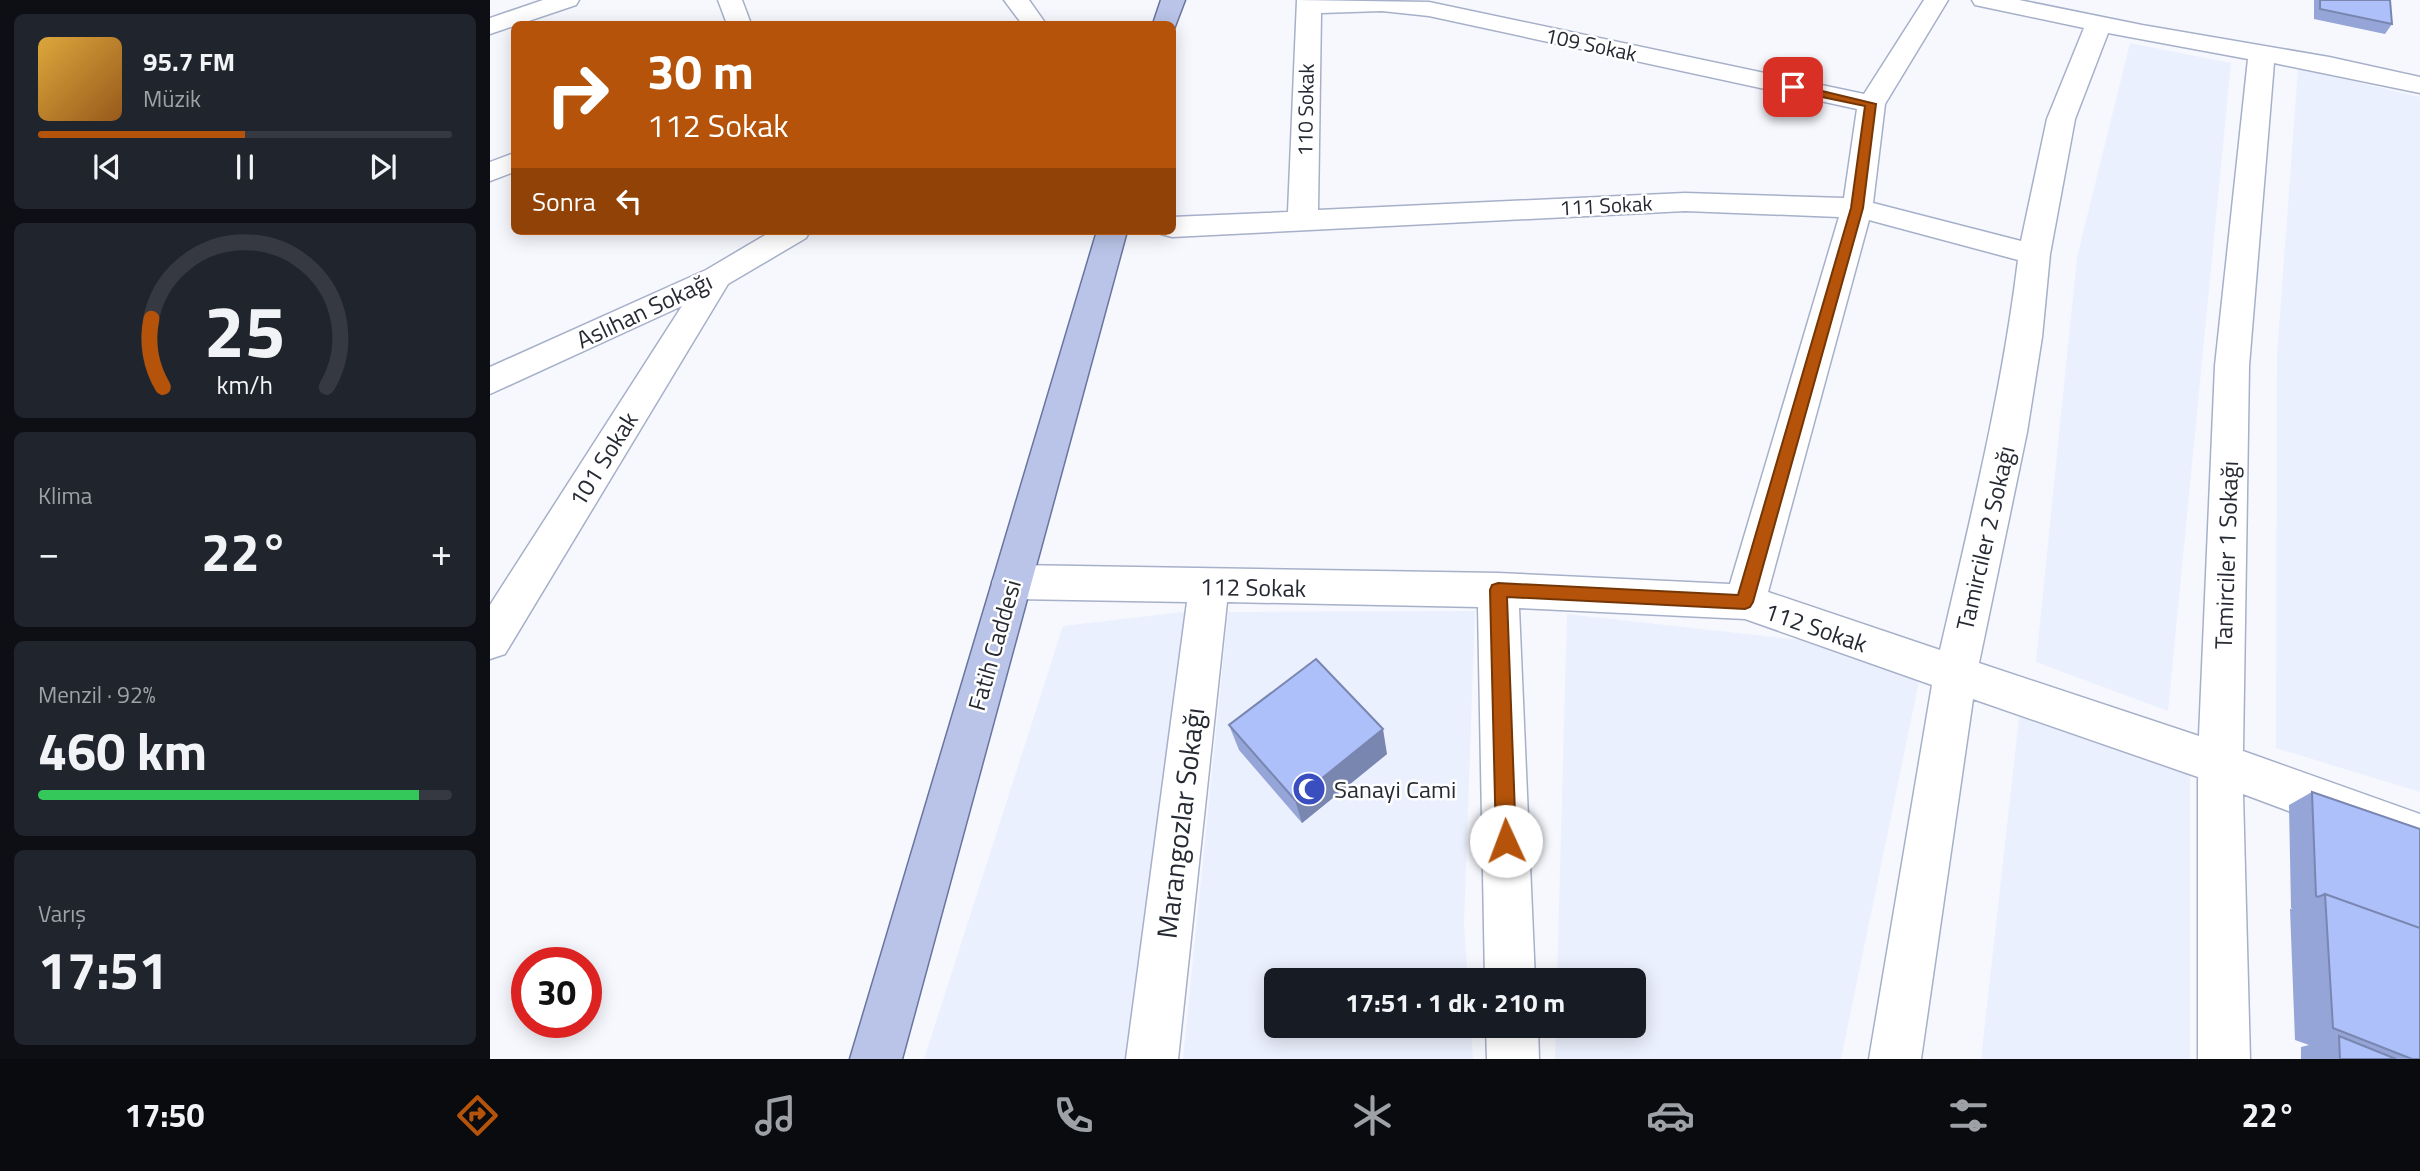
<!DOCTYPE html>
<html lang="tr">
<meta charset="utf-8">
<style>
:root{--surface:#171b24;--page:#20242c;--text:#f1f3f6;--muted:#9ea1a6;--line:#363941;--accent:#b45309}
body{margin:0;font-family:"Titillium Web",sans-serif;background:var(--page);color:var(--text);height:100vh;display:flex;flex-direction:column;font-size:26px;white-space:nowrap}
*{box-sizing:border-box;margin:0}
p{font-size:23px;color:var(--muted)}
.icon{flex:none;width:38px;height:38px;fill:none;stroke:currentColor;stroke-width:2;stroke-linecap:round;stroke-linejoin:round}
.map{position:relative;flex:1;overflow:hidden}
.details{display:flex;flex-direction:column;gap:14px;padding:14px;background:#0d0f14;width:490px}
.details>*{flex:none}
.top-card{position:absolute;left:21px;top:21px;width:665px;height:214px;border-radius:10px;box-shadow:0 4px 18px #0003;background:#b45309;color:#fff;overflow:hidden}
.speed{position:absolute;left:21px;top:947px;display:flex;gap:14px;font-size:35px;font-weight:700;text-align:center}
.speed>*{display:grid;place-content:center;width:91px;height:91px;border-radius:50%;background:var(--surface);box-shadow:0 4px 18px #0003;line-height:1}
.speed .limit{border:10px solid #d22;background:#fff;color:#111}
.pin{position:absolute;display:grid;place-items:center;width:60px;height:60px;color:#fff;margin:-30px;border-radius:14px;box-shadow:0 4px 10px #0006}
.me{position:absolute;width:77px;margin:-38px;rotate:358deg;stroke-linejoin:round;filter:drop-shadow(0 0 5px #0008)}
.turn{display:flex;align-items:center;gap:24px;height:147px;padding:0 21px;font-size:32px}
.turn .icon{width:91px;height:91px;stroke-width:2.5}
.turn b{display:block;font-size:49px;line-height:60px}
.then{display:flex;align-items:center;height:66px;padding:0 21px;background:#0003;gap:14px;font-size:26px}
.big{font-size:52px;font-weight:700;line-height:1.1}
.details .card{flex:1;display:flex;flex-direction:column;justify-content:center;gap:10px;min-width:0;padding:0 24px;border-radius:10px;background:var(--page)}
.details .dial{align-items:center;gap:0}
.dial svg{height:182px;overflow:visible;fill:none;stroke:var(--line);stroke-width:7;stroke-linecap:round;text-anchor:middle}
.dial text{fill:var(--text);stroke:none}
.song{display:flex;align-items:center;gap:21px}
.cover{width:84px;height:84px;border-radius:10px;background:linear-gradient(135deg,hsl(40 70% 55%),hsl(30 70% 35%))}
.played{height:7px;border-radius:4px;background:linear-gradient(90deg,var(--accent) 50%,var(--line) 50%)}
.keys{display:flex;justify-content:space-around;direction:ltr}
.heat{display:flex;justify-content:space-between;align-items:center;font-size:38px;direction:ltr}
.charge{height:10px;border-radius:5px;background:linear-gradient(90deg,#34c759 92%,var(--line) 0)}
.trip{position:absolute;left:774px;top:968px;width:382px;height:70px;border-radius:10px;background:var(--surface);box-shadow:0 4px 18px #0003;font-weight:700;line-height:70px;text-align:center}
.tabs{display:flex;height:112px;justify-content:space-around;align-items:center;background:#090b0e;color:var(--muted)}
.tabs .icon{width:49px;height:49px}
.tabs .selected{color:var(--accent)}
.tabs b{font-size:32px;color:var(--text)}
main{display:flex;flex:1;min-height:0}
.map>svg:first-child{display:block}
.built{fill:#ebf0fe}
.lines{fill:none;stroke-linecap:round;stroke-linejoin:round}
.minor-casing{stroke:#a7b0c9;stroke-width:3}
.major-casing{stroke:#67759f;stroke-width:3}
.minor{fill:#fff;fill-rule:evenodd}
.major{fill:#b9c4e8;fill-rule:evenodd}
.wall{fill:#95a5d7}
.shaded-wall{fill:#7986af}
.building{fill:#adc0fa;stroke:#7986af;stroke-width:2}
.route{fill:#b45309;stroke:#753606;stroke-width:2}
.labels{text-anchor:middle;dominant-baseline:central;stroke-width:5;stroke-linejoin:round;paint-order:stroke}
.far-street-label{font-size:21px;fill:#262a33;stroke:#fff}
.street-label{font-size:24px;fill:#262a33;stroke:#fff}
.poi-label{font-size:24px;fill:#262a33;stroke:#fff;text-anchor:start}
.near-street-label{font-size:28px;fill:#262a33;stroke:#fff}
</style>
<main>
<section class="details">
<div class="card">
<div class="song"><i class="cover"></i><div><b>95.7 FM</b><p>Müzik</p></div></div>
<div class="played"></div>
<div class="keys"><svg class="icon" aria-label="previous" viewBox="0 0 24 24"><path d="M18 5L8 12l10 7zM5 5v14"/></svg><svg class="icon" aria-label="pause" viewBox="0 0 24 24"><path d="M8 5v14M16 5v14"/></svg><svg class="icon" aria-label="next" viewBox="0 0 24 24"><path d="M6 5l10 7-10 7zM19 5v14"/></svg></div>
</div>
<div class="card dial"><svg viewBox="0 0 100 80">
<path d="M14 69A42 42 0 1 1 86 69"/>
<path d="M14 69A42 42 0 0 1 9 39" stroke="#b45309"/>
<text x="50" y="56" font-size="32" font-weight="700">25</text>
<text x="50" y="72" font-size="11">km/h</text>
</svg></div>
<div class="card"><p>Klima</p>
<div class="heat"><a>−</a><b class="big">22°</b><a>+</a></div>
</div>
<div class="card"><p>Menzil · 92%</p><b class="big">460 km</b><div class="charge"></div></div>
<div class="card"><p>Varış</p><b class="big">17:51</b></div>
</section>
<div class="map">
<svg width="1930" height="1059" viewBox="0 0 1930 1059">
<rect width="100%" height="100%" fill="#f6f8fe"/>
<path class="built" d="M1640 43 1741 63 1678 711 1546 662 1587 257Z
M1808 68 1930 97V792L1786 748 1787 355Z
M701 611 652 1059H434L573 626Z
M985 611 974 924 978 980H786V1026H981L983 1059H693L738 612Z
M1077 614 1346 644 1431 672 1351 1059H1065L1066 1026H1143V980H1067Z
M1530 709 1700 769V1059H1491Z"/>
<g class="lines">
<defs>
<path id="minor" d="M53 0H89L86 5 0 34V18Z
M228 0H252L261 24H237Z
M514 0H539L556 24H532Z
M807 0 939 2 1374 94 1434 0H1458L1395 104 1383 203 1531 241 1557 119 1594 28 1485 5 1482 0H1529L1652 25 1839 57 1930 77V93L1784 63 1759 366 1753 751 1930 814V860L1753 794 1760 1059H1708V777L1483 699 1431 1059H1379L1442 685 1255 619 1029 608 1045 980H995L988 607 737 602 688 1059H636L697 602 522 599 508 594 502 582 508 570 522 565 1008 573 1240 584 1349 217 1195 211 682 237 671 234 669 231H682V217L798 212ZM892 11 939 16 1367 109 1354 198 1195 193 828 210 831 13ZM1618 33 1758 59 1725 366 1709 736 1489 663 1537 432 1552 337 1560 254 1585 119ZM1379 220 1528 260C1512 392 1480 520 1450 650L1278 592Z
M24 153V172L0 181V162Z
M282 231H320L316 238 238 284 15 654 0 659V605L192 306 0 394V367L216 270Z
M996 1026H1048L1049 1059H997Z"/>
<path id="major" d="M671 0H695L684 29 682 24H663Z
M607 231H637L412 1059H360Z"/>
</defs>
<use href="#minor" class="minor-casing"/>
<use href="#major" class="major-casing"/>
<use href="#minor" class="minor"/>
<use href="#major" class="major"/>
</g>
<path class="wall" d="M1824 0H1900L1902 24 1895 34 1824 19Z
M739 725 897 754 812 823 749 750Z
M1822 792 1930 1059H1811V1047L1819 1045 1805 1040 1800 909 1803 908H1801L1799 805Z"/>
<path class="shaded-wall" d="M893 729 897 754 812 823 805 800Z"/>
<path class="building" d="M1830 0H1900L1902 24 1830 9Z
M826 659 893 729 805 800 739 725Z
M1822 792 1930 829V928L1835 894 1828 897 1826 896Z
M1835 894 1930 928V1059H1922L1843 1028Z
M1849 1036 1906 1059H1850Z"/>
<path class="route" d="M1303 84 1386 104 1373 208 1263 602 1260 607 1255 609 1017 597 1026 841 1023 847 1016 850 1009 847 1006 841 1000 590 1002 585 1008 583 1248 595 1361 208 1375 106 1299 90 1297 87Z"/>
<defs>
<symbol id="mosque-disc" viewBox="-11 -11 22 22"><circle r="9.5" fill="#3a4ec0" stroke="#fff"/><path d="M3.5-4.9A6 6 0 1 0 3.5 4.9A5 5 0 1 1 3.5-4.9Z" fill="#fff"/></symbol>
</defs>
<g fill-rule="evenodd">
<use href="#mosque-disc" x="800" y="770" width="38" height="38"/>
</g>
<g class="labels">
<g class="far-street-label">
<text transform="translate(1101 44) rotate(12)">109 Sokak</text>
<text transform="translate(815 110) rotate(-89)">110 Sokak</text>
<text transform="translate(1116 205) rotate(-3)">111 Sokak</text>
</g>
<g class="street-label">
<text transform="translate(154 310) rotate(-25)">Aslıhan Sokağı</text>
<text transform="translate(113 459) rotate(-58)">101 Sokak</text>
<text transform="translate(1495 538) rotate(-77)">Tamirciler 2 Sokağı</text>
<text transform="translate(1736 555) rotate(-88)">Tamirciler 1 Sokağı</text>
<text transform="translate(763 587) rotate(1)">112 Sokak</text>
<text transform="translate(1326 627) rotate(19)">112 Sokak</text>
<text transform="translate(504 645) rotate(-74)">Fatih Caddesi</text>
</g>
<g class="poi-label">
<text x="844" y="789">Sanayi Cami</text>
</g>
<g class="near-street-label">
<text transform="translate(690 823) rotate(-83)">Marangozlar Sokağı</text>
</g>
</g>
</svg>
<div class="speed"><div class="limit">30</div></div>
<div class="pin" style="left:1303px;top:87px;background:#d93025"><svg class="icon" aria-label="arrive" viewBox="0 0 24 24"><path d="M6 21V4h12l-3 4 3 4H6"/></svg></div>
<svg class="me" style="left:1016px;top:841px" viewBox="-20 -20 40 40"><circle r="19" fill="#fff"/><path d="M0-13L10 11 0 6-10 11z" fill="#b45309"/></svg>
<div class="trip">17:51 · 1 dk · 210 m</div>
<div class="top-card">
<div class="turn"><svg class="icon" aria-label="right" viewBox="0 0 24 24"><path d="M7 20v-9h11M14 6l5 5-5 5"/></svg><div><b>30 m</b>112 Sokak</div></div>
<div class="then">Sonra<svg class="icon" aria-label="left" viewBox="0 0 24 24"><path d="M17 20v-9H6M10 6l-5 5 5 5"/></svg></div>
</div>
</div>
</main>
<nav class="tabs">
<b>17:50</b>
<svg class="icon selected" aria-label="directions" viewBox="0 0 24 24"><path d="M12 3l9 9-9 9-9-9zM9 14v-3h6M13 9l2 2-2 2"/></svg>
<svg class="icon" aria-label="music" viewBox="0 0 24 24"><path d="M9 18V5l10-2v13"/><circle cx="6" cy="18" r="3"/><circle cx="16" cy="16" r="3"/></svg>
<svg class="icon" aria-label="phone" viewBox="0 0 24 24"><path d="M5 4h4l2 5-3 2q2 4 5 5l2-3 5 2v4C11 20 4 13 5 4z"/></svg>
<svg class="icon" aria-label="climate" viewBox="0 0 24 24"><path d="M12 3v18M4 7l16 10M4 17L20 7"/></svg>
<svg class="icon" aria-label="car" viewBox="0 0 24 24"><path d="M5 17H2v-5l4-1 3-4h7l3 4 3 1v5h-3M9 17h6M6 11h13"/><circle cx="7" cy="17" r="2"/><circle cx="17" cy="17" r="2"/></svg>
<svg class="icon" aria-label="filters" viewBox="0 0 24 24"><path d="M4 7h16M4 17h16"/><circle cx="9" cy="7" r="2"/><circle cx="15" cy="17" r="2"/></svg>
<b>22°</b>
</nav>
